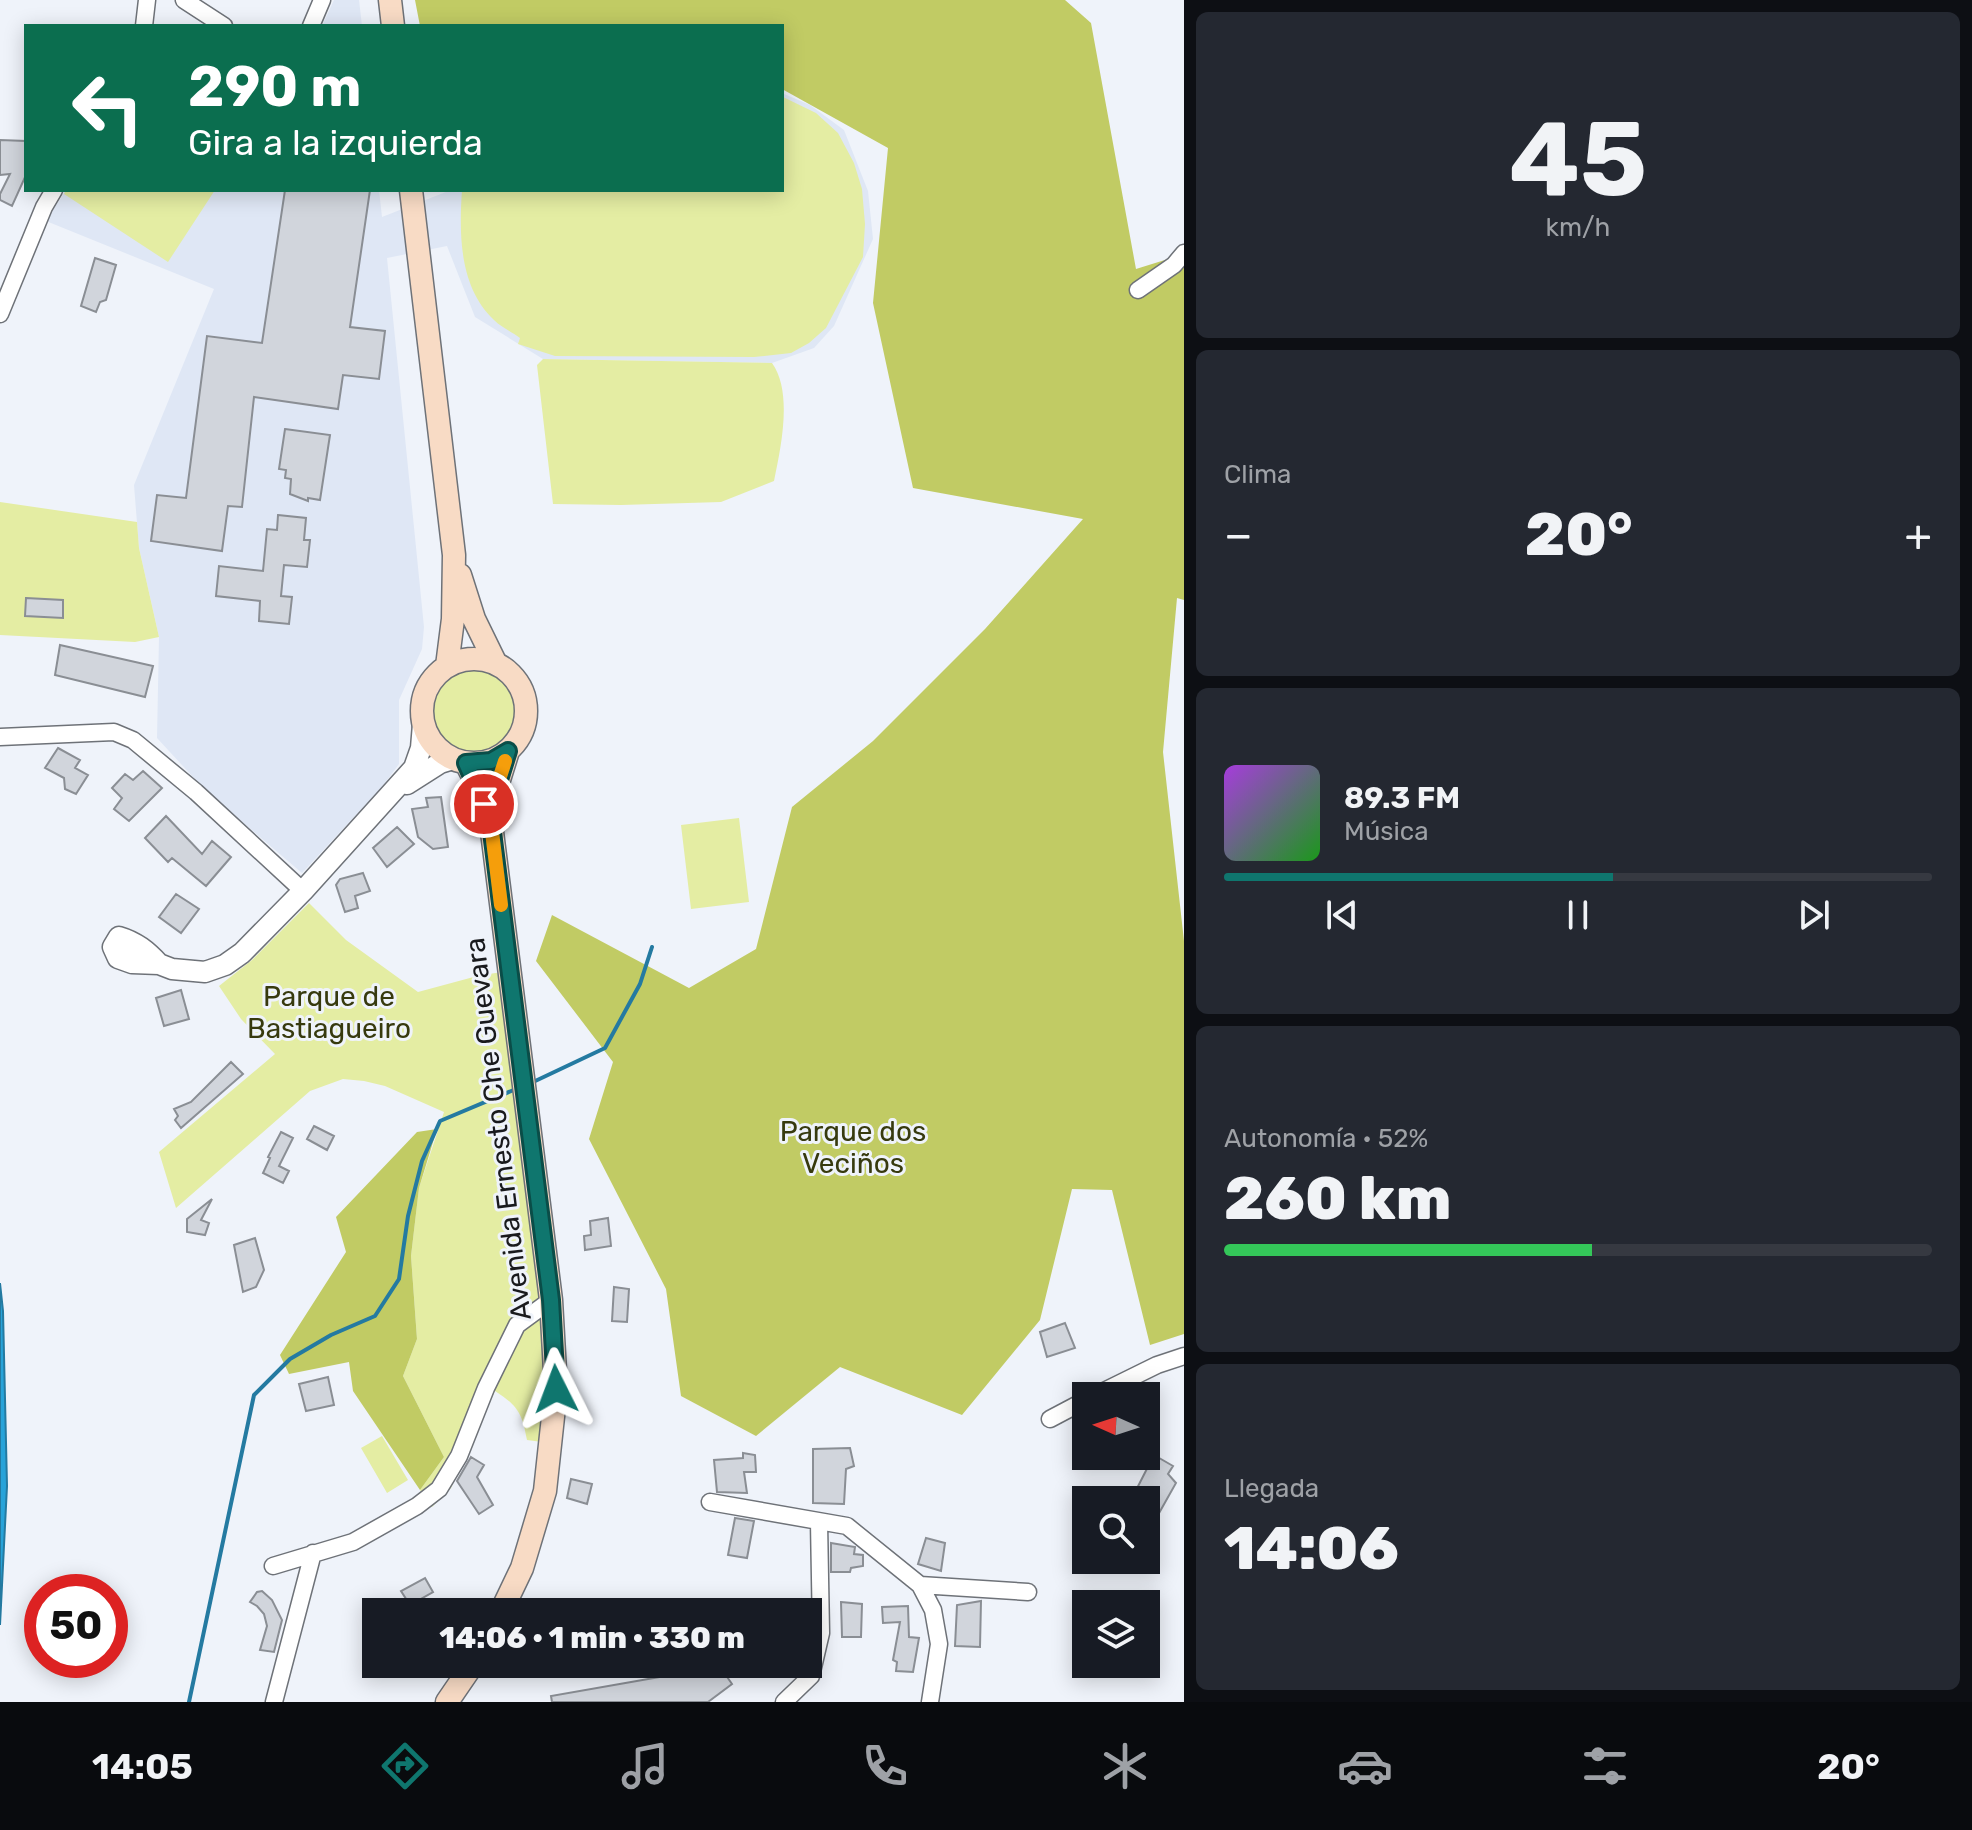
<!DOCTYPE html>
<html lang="es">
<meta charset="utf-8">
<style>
:root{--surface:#171b24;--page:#242831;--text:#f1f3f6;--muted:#9ea1a6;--line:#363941;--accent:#0f766e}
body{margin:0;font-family:Rubik,sans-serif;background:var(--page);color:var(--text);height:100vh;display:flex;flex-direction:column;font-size:30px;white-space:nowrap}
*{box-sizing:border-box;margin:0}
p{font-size:26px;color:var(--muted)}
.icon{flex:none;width:44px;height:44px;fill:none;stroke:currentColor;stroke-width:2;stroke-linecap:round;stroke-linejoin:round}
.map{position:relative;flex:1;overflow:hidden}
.side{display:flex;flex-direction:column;gap:12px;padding:12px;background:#0d0f14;width:788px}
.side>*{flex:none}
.banner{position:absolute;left:24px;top:24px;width:760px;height:168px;border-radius:0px;box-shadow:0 4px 20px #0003;background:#0b6e4f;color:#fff;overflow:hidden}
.needle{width:52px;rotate:273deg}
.tools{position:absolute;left:1072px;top:1382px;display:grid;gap:16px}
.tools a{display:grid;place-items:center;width:88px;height:88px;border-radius:0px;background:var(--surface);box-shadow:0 4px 20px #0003;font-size:40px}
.speed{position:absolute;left:24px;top:1574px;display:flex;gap:16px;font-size:40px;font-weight:700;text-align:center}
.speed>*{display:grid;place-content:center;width:104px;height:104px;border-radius:50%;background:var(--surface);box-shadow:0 4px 20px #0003;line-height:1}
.speed .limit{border:12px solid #d22;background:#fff;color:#111}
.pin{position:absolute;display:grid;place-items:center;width:68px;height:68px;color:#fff;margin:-34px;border:4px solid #fff;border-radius:50%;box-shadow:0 2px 8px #0007}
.me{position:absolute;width:88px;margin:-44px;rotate:357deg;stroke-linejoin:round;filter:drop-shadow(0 0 6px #0008)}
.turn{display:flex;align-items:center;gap:28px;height:168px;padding:0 32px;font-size:36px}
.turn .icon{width:104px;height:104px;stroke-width:2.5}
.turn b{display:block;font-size:56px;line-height:68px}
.big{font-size:60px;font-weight:800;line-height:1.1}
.side .card{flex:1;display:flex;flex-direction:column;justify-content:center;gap:12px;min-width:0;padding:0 28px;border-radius:12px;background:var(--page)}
.side .dial{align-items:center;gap:0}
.dial b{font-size:104px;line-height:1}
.song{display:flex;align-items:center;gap:24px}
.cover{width:96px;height:96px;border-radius:12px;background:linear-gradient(135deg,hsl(280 70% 55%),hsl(120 70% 35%))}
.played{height:8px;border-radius:4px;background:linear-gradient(90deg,var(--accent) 55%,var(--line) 55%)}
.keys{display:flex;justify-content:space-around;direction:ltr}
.heat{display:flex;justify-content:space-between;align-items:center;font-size:44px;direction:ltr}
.charge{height:12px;border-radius:6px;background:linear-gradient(90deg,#34c759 52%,var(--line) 0)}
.trip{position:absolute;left:362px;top:1598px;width:460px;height:80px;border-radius:0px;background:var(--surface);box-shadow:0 4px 20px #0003;font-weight:800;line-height:80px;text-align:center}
.tab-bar{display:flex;height:128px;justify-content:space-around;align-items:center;background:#090b0e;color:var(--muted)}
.tab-bar .icon{width:56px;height:56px}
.tab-bar .selected{color:var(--accent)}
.tab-bar b{font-size:36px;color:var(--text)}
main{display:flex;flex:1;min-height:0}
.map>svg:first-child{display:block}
.built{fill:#dfe7f5}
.green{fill:#e4eda3}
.forest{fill:#c1cb64}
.water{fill:#28a3d9;stroke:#247aa1;stroke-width:2}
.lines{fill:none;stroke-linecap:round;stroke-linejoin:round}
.stream{stroke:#247aa1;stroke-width:4}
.building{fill:#d1d5dc;stroke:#8a8e94;stroke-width:2}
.minor-casing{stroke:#6e7278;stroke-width:19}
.tertiary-casing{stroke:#6e7278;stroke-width:23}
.secondary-casing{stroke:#6e7278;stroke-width:25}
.minor{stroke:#fff;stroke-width:16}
.tertiary{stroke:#fff;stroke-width:20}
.secondary{stroke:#f8dbc5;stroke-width:22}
.route-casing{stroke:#0a4d48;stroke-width:20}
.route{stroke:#0f766e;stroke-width:14}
.slow{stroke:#f59e0b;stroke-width:14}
.labels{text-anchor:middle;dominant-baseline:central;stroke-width:6;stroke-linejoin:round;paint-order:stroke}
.park-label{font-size:28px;fill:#373a0e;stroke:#eff3fa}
.street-label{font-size:28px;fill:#191a1d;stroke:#eff3fa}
</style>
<main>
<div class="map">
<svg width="1184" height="1702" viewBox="0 0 1184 1702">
<rect width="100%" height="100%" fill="#eff3fa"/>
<path class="built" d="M334 0H359L362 26H322Z
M782 93 810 105 844 130 868 191 873 239 834 326 814 348 772 363 543 359 475 317 447 246 387 258 424 627 422 649 399 700V764L382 787 302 873 205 790 157 738 159 637 139 548 134 485 214 289 46 221 66 190H379L382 217 451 190H782Z"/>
<path class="green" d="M783 97 816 113 838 133 854 163 862 189 865 224 863 257 826 328 809 343 791 353 754 357 555 356 518 344 520 338C512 332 501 327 494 320 459 287 459 234 462 190H782Z
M66 190H215L168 262 64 194Z
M543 359 772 363C793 392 781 447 774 481L721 502 621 505 553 504 537 365Z
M0 502 137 522 139 548 159 637 135 642 0 635Z
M431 711a44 44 0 1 1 88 0a44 44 0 1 1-88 0Z
M739 818 749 902 691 909 681 825Z
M309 903 346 940 418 992 481 975 503 972 542 1298 546 1378 542 1442 527 1440C522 1413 518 1406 495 1391L451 1488 432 1507 420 1490 444 1457 403 1376 417 1339 411 1256 419 1188 444 1112 385 1086 364 1081 343 1079 310 1091 176 1208 159 1152 275 1054 241 1019 219 986 252 960Z
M382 1436 408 1480 387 1493 361 1448Z"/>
<path class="forest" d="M415 0H1065L1091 23 1136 269 1184 254V600L1177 598 1163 752 1184 941V1334L1150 1345 1112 1190 1072 1189 1040 1320 962 1415 840 1367 756 1436 681 1396 666 1289 589 1139 613 1062 536 961 552 915 689 988 756 949 792 807 873 741 985 629 1083 519 913 488 873 303 888 148 782 89V26H420Z
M437 1129 419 1188 411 1256 417 1339 403 1376 444 1457 420 1490 353 1391 349 1362 289 1374 280 1355 346 1252 336 1217 417 1132Z"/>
<path class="water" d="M0 1283 3 1311 7 1486 0 1625Z"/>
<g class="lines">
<path class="stream" d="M531 1083 605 1048 640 984 652 947
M189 1702 254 1395 290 1359 331 1335 375 1316 399 1279 408 1216 422 1161 440 1121 516 1089"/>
</g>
<path class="building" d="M0 140 26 141V175L12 206 0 200V194L10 174 0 175Z
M285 190H370L350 327 385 331 379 379 343 375 338 409 254 397 242 507 228 506 222 551 151 541 157 495 186 498 207 336 262 343Z
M95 258 116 265 106 300 100 302 96 312 81 306Z
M285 429 330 435 320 500 308 498V501L290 494 291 479 285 478 286 470 279 469Z
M278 515 306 518 304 540H310L307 567 284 565 281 596 292 597 289 624 259 621 260 601 216 596 219 566 263 571 267 529 277 530Z
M26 598 63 600V618L25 616Z
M60 645 153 666 145 697 55 675Z
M58 748 80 760 75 768 88 775 76 794 65 789 64 778 45 768Z
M143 771 162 788 129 821 114 809 122 798 112 788 125 774 133 780Z
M441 797 448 847 433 849 418 837 412 809 428 807 426 798Z
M166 816 202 854 212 841 231 857 206 886 172 858 168 862 145 838Z
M397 827 414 844 387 867 373 848Z
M363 873 370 891 355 896 358 908 345 912 336 885 340 879Z
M176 894 199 909 181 933 159 917Z
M181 990 189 1019 164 1026 156 998Z
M231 1062 243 1074 181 1128 175 1120 178 1116 174 1109 191 1102Z
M314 1126 334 1136 327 1150 307 1139Z
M281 1132 293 1138 279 1166 289 1171 283 1183 263 1173 270 1158 268 1157Z
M212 1199 201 1220 209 1223 205 1235 187 1232V1219Z
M608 1218 611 1246 585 1250 584 1236 591 1235 590 1221Z
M255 1238 264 1270 256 1287 243 1292 234 1245Z
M614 1287 629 1289 627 1322 612 1321Z
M1065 1323 1075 1348 1047 1357 1040 1332Z
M328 1377 334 1405 306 1411 299 1384Z
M850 1448 854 1466 846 1469 844 1504 813 1503V1449Z
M743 1453 755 1455 756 1472H744L747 1493 717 1492 714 1460 743 1458Z
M1154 1455 1173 1466 1168 1474 1176 1483 1154 1522 1146 1517V1500H1131Z
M471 1457 484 1465 477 1477 493 1505 479 1514 457 1481Z
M571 1479 592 1484 587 1504 567 1498Z
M735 1518 754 1521 747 1558 728 1555Z
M926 1538 945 1543 941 1571 918 1564Z
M831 1543 855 1547 854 1554 863 1555V1566L851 1568 850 1572H831Z
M425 1578 433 1592 410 1605 401 1591Z
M262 1591 272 1600 282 1620 274 1652 260 1650 267 1626 264 1614 257 1606 250 1602 257 1592Z
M981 1601 980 1647 955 1646 957 1605Z
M841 1602 862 1604 861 1637H842Z
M908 1606 909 1637 919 1638 913 1672 896 1671 897 1662 893 1660 900 1622 883 1623 882 1607Z
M698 1664H718L732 1684 708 1702H552L551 1696 688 1672Z"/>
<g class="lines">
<defs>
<path id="minor" d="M184 0 224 26
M144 26 147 0
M311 26 322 0
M1138 290 1174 265 1184 253
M0 314 44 207 54 190
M0 737 114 732 133 740 196 792 303 891
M1094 1396 1157 1365 1184 1356
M1050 1419 1086 1400
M710 1502 847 1526 920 1585 933 1610 939 1644 930 1702
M273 1566 353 1542 417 1506 439 1489 459 1456 486 1388 517 1325 551 1300
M920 1585 1028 1592
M274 1702 313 1553
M784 1702 811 1676 821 1633 819 1522"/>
<path id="tertiary" d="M407 784 440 763 453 759
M159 964C147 951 136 942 119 937L113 947 118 958 132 963 159 964 172 969 205 972 225 965 242 953 303 891 414 768 421 748 423 724"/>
<path id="secondary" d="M390 0 393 26
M411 190 454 555 453 619 447 666
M460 575 474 619 495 662
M422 711a52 52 0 1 1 104 0a52 52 0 1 1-104 0Z
M466 763 477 784 491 824 551 1300 556 1389 545 1491 522 1568 501 1612
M492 820 498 783 508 751
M447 1702 473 1664"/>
</defs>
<use href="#minor" class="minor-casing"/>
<use href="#tertiary" class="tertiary-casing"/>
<use href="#secondary" class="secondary-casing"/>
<use href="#minor" class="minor"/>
<use href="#tertiary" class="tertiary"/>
<use href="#secondary" class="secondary"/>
</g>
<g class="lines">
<defs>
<path id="route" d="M484 804 466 763 491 761 508 751 498 783 491 824 551 1300 556 1389"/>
</defs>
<use href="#route" class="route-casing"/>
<use href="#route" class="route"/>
<path class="slow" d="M501 905 491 824 498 783 505 761"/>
</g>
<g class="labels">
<g class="park-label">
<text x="329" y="996">Parque de<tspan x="329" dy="32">Bastiagueiro</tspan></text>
<text x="853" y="1131">Parque dos<tspan x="853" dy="32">Veciños</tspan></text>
</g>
<g class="street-label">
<text transform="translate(498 1129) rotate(-97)">Avenida Ernesto Che Guevara</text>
</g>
</g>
</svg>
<div class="tools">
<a><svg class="needle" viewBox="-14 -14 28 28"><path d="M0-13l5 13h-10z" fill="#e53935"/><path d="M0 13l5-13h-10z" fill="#9ea1a6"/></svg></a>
<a><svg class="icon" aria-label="search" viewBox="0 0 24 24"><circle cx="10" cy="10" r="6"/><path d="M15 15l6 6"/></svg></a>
<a><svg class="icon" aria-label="layers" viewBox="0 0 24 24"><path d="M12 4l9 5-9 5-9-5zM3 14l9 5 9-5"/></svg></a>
</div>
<div class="speed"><div class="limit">50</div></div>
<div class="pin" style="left:484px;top:804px;background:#d93025"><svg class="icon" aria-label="arrive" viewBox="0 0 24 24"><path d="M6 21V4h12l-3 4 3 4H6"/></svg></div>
<svg class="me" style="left:556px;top:1389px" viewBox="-20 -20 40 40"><path d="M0-17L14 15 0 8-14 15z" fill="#0f766e" stroke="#fff" stroke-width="4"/></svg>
<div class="trip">14:06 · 1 min · 330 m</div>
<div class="banner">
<div class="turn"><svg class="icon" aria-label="left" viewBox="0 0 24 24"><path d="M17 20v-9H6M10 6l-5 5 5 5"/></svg><div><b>290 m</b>Gira a la izquierda</div></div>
</div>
</div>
<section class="side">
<div class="card dial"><b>45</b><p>km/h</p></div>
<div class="card"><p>Clima</p>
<div class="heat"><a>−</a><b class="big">20°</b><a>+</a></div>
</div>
<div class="card">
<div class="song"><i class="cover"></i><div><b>89.3 FM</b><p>Música</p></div></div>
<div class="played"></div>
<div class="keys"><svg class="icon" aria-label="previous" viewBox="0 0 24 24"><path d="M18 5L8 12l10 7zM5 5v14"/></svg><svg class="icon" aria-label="pause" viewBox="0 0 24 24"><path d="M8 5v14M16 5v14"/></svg><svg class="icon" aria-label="next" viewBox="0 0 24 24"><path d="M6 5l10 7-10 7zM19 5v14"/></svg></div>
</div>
<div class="card"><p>Autonomía · 52%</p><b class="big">260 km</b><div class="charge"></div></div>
<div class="card"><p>Llegada</p><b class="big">14:06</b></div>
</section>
</main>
<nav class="tab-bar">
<b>14:05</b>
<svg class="icon selected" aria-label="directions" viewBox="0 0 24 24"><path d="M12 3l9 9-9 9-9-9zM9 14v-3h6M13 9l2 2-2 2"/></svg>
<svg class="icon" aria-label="music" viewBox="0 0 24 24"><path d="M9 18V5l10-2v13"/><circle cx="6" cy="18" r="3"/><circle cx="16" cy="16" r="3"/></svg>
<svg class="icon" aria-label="phone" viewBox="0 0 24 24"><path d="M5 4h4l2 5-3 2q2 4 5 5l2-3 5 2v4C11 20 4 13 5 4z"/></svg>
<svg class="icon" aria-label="climate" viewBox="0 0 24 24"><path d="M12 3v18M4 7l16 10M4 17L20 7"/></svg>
<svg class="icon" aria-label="car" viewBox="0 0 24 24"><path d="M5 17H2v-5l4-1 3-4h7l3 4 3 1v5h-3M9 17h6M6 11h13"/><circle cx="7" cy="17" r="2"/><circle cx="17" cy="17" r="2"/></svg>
<svg class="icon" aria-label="filters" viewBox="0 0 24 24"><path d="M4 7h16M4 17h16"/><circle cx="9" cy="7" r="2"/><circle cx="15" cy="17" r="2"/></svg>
<b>20°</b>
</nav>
